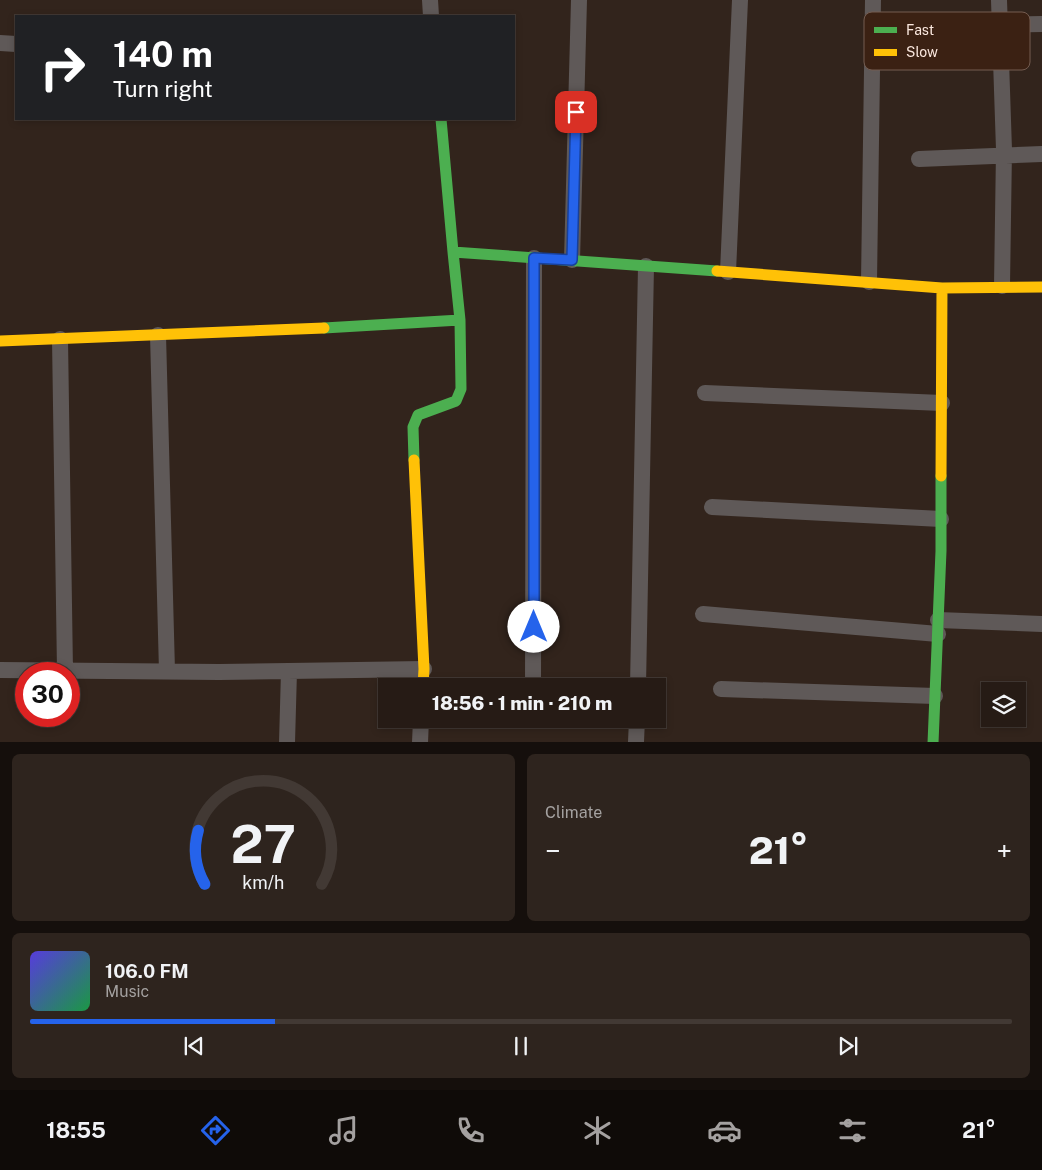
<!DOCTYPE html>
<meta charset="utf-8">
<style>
:root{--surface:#261b15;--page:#2e241e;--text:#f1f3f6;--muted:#a4a1a0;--line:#423934;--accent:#2563eb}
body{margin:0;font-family:"Public Sans",sans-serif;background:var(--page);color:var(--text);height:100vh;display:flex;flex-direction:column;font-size:19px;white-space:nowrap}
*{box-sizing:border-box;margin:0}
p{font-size:16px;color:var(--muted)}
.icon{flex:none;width:28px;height:28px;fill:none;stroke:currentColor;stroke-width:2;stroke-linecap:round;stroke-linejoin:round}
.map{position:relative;height:742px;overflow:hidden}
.sheet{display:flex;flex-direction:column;gap:12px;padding:12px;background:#150f0c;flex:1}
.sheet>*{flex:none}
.guide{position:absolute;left:15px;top:15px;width:500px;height:105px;border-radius:0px;box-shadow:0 2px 8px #0003,0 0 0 1px var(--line);background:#202124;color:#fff;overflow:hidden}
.tools{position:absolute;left:981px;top:682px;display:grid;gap:10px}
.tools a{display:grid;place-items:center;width:45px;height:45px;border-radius:0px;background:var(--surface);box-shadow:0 2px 8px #0003,0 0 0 1px var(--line);font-size:25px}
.speed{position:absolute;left:15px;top:662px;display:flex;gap:10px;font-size:25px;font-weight:700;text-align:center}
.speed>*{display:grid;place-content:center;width:65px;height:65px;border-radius:50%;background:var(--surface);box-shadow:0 2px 8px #0003,0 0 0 1px var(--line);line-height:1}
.speed .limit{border:8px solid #d22;background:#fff;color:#111}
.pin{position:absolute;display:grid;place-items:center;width:42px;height:42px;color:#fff;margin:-21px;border-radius:10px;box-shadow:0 2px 8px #0006}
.me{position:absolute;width:55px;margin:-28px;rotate:0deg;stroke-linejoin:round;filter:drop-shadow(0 0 4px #0008)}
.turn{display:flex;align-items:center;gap:18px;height:105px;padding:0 15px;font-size:22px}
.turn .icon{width:65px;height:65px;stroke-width:2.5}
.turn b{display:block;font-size:35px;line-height:42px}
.big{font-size:38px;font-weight:800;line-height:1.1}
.sheet .tile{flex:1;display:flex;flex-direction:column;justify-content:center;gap:8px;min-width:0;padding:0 18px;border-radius:8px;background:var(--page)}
.sheet .dial{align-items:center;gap:0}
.dial svg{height:130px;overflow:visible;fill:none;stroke:var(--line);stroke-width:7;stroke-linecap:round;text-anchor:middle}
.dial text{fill:var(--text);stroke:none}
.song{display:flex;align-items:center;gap:15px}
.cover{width:60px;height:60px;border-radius:8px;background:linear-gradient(135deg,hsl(250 70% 55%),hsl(140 70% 35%))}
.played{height:5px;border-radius:2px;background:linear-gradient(90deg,var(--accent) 25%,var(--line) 25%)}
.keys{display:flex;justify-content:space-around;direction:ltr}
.heat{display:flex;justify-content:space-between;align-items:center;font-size:28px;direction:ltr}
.sheet .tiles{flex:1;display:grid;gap:12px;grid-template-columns:1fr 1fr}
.tile:last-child{grid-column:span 2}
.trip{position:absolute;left:378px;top:678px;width:288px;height:50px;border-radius:0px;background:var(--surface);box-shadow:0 2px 8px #0003,0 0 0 1px var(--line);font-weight:800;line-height:50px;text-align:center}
.menu{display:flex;height:80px;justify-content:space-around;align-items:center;background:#0f0b08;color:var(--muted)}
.menu .icon{width:35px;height:35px}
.menu .on{color:var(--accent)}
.menu b{font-size:22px;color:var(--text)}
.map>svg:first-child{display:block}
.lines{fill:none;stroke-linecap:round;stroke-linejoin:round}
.street{stroke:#5f5958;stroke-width:16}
.fast{stroke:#4caf50;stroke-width:11}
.slow{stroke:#ffc107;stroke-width:11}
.route-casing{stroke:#184099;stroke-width:12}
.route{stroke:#2563eb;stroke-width:9}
.key{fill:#3b2113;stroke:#745c50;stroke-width:1}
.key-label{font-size:14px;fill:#fae7de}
</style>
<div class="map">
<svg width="1042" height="743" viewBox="0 0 1042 743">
<rect width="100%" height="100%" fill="#32241c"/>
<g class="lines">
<path class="street" d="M430 0 431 16
M999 0 1004 150 1002 286
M873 28 1042 24
M0 43 16 44
M919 159 1042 154
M572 260 579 0
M728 272 740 0
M869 282 873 0
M158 335 167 671
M60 339 65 671
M705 393 942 403
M712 507 941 519
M703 614 938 634
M938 620 1042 624
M0 670 219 672 424 669
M533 686 534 258
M638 686 646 266
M721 689 935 696
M636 742 637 719
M287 743 289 671
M420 743 421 719"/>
<path class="fast" d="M441 119 453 252 717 271
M324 328 460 320
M414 460 413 427 418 415 456 401 461 389 460 320 453 252
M933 743 941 551V476"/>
<path class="slow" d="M717 271 942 288 1042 287
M0 341 324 328
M414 460 424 669 423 686
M941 476 942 288"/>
</g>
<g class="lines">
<defs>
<path id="route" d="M534 627V258L572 260 576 112"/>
</defs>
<use href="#route" class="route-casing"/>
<use href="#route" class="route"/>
</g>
<rect x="864" y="12" width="166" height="58" rx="8" class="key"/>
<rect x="874" y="27" width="23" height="6" fill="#4caf50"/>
<rect x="874" y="49" width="23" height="7" fill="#ffc107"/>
<g class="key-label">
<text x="906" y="35">Fast</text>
<text x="906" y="57">Slow</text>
</g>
</svg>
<div class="tools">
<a><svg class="icon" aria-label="layers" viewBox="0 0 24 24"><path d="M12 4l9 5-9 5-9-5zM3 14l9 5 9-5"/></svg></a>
</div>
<div class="speed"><div class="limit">30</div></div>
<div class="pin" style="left:576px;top:112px;background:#d93025"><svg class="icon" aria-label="arrive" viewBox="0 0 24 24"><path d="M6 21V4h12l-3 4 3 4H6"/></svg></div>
<svg class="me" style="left:534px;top:627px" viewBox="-20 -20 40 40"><circle r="19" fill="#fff"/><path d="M0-13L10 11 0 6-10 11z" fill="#2563eb"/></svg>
<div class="trip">18:56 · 1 min · 210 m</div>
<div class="guide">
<div class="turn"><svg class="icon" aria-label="right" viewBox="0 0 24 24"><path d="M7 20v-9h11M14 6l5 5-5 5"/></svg><div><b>140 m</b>Turn right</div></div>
</div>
</div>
<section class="sheet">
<div class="tiles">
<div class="tile dial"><svg viewBox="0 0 100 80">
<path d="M14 69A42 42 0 1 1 86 69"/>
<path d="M14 69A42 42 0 0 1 10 36" stroke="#2563eb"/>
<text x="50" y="56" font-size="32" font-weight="700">27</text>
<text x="50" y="72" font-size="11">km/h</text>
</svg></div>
<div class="tile"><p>Climate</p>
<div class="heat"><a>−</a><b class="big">21°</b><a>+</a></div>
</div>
<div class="tile">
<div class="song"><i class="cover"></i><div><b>106.0 FM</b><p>Music</p></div></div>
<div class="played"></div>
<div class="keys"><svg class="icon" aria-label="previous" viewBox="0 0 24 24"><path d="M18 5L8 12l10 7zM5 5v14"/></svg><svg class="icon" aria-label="pause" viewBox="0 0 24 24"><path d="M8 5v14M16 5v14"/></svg><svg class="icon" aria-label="next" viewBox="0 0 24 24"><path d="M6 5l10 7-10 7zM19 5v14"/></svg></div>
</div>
</div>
</section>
<nav class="menu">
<b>18:55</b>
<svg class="icon on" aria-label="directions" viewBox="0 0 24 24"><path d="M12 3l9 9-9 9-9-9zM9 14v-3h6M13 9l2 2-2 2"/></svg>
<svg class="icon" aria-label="music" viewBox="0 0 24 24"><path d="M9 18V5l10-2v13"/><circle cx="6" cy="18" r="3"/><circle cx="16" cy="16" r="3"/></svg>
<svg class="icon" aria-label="phone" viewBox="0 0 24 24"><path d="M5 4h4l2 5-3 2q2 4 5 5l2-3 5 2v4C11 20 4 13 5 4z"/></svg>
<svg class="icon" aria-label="climate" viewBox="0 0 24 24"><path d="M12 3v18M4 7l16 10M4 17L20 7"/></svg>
<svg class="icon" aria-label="car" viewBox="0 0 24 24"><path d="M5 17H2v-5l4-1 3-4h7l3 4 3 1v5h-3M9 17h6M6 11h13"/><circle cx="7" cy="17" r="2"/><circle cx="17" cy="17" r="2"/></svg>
<svg class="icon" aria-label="filters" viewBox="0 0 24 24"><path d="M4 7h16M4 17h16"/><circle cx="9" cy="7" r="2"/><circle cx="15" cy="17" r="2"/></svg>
<b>21°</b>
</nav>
